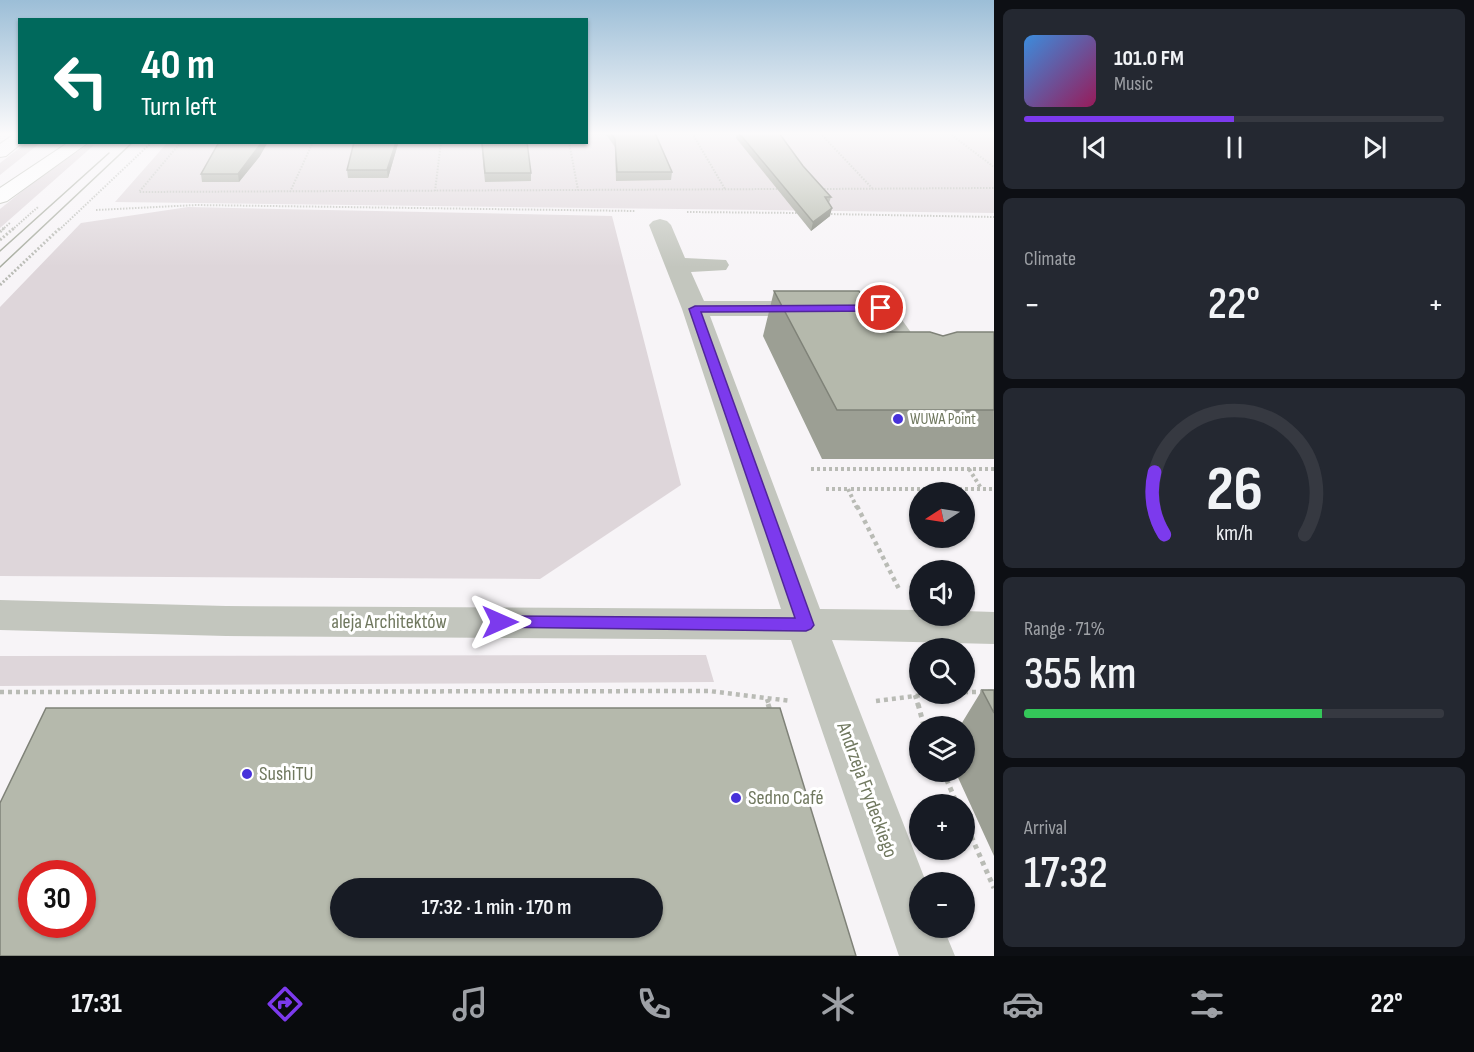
<!DOCTYPE html>
<meta charset="utf-8">
<style>
:root{--surface:#171b24;--page:#242831;--text:#f1f3f6;--muted:#9ea1a6;--line:#363941;--accent:#7c3aed}
body{margin:0;font-family:"Sofia Sans Condensed",sans-serif;background:var(--page);color:var(--text);height:100vh;display:flex;flex-direction:column;font-size:22px;white-space:nowrap}
*{box-sizing:border-box;margin:0}
p{font-size:20px;color:var(--muted)}
.icon{flex:none;width:33px;height:33px;fill:none;stroke:currentColor;stroke-width:2;stroke-linecap:round;stroke-linejoin:round}
.map{position:relative;flex:1;overflow:hidden}
.sheet{display:flex;flex-direction:column;gap:9px;padding:9px;background:#0d0f14;width:480px}
.sheet>*{flex:none}
.top-card{position:absolute;left:18px;top:18px;width:570px;height:126px;border-radius:0px;box-shadow:0 2px 4px #0004;background:#00695c;color:#fff;overflow:hidden}
.needle{width:39px;rotate:258deg}
.fabs{position:absolute;left:909px;top:482px;display:grid;gap:12px}
.fabs a{display:grid;place-items:center;width:66px;height:66px;border-radius:50%;background:var(--surface);box-shadow:0 2px 4px #0004;font-size:30px}
.speed{position:absolute;left:18px;top:860px;display:flex;gap:12px;font-size:30px;font-weight:700;text-align:center}
.speed>*{display:grid;place-content:center;width:78px;height:78px;border-radius:50%;background:var(--surface);box-shadow:0 2px 4px #0004;line-height:1}
.speed .limit{border:9px solid #d22;background:#fff;color:#111}
.pin{position:absolute;display:grid;place-items:center;width:51px;height:51px;color:#fff;margin:-26px;border:3px solid #fff;border-radius:50%;box-shadow:0 2px 6px #0007}
.me{position:absolute;width:66px;margin:-33px;rotate:90deg;stroke-linejoin:round;filter:drop-shadow(0 0 4px #0008)}
.turn{display:flex;align-items:center;gap:21px;height:126px;padding:0 24px;font-size:27px}
.turn .icon{width:78px;height:78px;stroke-width:2.5}
.turn b{display:block;font-size:42px;line-height:51px}
.big{font-size:45px;font-weight:600;line-height:1.1}
.sheet .tile{flex:1;display:flex;flex-direction:column;justify-content:center;gap:9px;min-width:0;padding:0 21px;border-radius:9px;background:var(--page)}
.sheet .dial{align-items:center;gap:0}
.dial svg{height:156px;overflow:visible;fill:none;stroke:var(--line);stroke-width:7;stroke-linecap:round;text-anchor:middle}
.dial text{fill:var(--text);stroke:none}
.song{display:flex;align-items:center;gap:18px}
.cover{width:72px;height:72px;border-radius:9px;background:linear-gradient(135deg,hsl(210 70% 55%),hsl(330 70% 35%))}
.played{height:6px;border-radius:3px;background:linear-gradient(90deg,var(--accent) 50%,var(--line) 50%)}
.keys{display:flex;justify-content:space-around;direction:ltr}
.heat{display:flex;justify-content:space-between;align-items:center;font-size:33px;direction:ltr}
.charge{height:9px;border-radius:4px;background:linear-gradient(90deg,#34c759 71%,var(--line) 0)}
.trip{position:absolute;left:330px;top:878px;width:333px;height:60px;border-radius:30px;background:var(--surface);box-shadow:0 2px 4px #0004;font-weight:600;line-height:60px;text-align:center}
.dock{display:flex;height:96px;justify-content:space-around;align-items:center;background:#090b0e;color:var(--muted)}
.dock .icon{width:42px;height:42px}
.dock .current{color:var(--accent)}
.dock b{font-size:27px;color:var(--text)}
main{display:flex;flex:1;min-height:0}
.map>svg:first-child{display:block}
.green{fill:#ded6da}
.lines{fill:none;stroke-linecap:round;stroke-linejoin:round}
.major-casing{stroke:#b6b9b0;stroke-width:2}
.path-far4{stroke:#b9bbb5;stroke-width:2;stroke-dasharray:1.5 1.5;stroke-linecap:butt}
.path-far3{stroke:#b9bbb5;stroke-width:3;stroke-dasharray:2 2;stroke-linecap:butt}
.path-far2{stroke:#b9bbb5;stroke-width:4;stroke-dasharray:3 3;stroke-linecap:butt}
.path-far1{stroke:#b9bbb5;stroke-width:4.5;stroke-dasharray:4 4;stroke-linecap:butt}
.path{stroke:#b9bbb5;stroke-width:5;stroke-dasharray:4.5 4.5;stroke-linecap:butt}
.minor{fill:#c3c6be;fill-rule:evenodd}
.major{fill:#fff;fill-rule:evenodd}
.tram{stroke:#a6ab9e;stroke-width:1.5}
.wall{fill:#9c9f94}
.shaded-wall{fill:#7f8278}
.building{fill:#b5b9ac;stroke:#7f8278;stroke-width:1.5;fill-rule:evenodd}
.route{fill:#7c3aed;stroke:#51269a;stroke-width:1.5}
.poi-dot{fill:#4731da;stroke:#fff;stroke-width:2}
.labels{text-anchor:middle;dominant-baseline:central;stroke-width:6;stroke-linejoin:round;paint-order:stroke}
.poi-label{font-size:16px;fill:#70785f;stroke:#fff;text-anchor:start}
.near-street-label{font-size:20px;fill:#70785f;stroke:#fff}
.near-poi-label{font-size:20px;fill:#70785f;stroke:#fff;text-anchor:start}
</style>
<main>
<div class="map">
<svg width="994" height="956" viewBox="0 0 994 956">
<rect width="100%" height="100%" fill="#f7f4f7"/>
<path class="green" d="M587 133H994V213L115 202 167 143 586 142Z
M26 143H40L0 175V163Z
M87 145H94L0 228V209L36 180Z
M188 207 612 216 681 485 540 579 0 576V307L81 223Z
M706 655 714 682 0 686V656Z"/>
<g class="lines">
<defs>
<path id="major" d="M16 133H20V142H23L6 156 0 157V144Z
M69 142H89L7 201 0 203V188Z"/>
</defs>
<use href="#major" class="major-casing"/>
<path class="path-far4" d="M692 133 725 189
M820 133 872 188
M949 133 994 167
M181 142 139 192 781 189
M569 142 578 190
M818 189 994 188
M435 191 441 142
M290 192 313 142
M96 210 196 205 635 211
M687 212 800 213
M828 214 994 217
M2 230 11 222
M12 230 38 207
M59 230 152 142"/>
<path class="path-far3" d="M0 232 4 228
M0 240 14 228
M0 285 60 228"/>
<path class="path-far2" d="M811 469H994
M969 469 981 488
M826 489H848
M857 508 848 489H994"/>
<path class="path-far1" d="M857 506 900 591
M0 692 709 691 791 701
M964 692H994
M915 695 918 705
M767 699 769 705
M876 701 938 693"/>
<path class="path" d="M768 704 771 713
M918 704 924 726
M943 771 957 804
M964 820 994 888"/>
<path class="minor" d="M660 219 667 221 671 225 685 258 726 260 729 265 726 270 691 272 704 301H881L890 303 937 369 933 375 923 377 913 375 874 316H710L820 609 920 610V615H964V611L994 612V644L832 640 926 882H920V927H943L955 956H899L791 640 226 636 0 630V600L226 606 781 609 682 309 649 225 653 221Z"/>
<use href="#major" class="major"/>
<path class="tram" d="M0 251 109 153
M0 267 133 142"/>
</g>
<path class="wall" d="M605 133H655L672 172 671 180 616 181 615 147Z
M737 133H779L803 166 831 197 829 203 830 216 811 231 736 138Z
M481 142H527L531 173V181L485 182Z
M398 144 388 178H348L347 170Z
M260 156 239 182H202L201 174Z
M774 291 887 332 943 336 994 332V459H822L763 336Z
M982 690H994V856L955 771H964V726H960Z"/>
<path class="shaded-wall" d="M262 142H268L260 156 239 182 238 174Z
M396 142H398V144L388 178 387 170Z
M832 208 830 216 811 231 813 222Z"/>
<path class="building" d="M611 133H655L672 172H617L615 139Z
M739 133H779L803 166 831 197H825L832 208 813 222Z
M219 142H262L238 174H201Z
M354 142H396L387 170H347Z
M482 142H527L531 173H485Z
M774 291H859L887 332H930L943 336 957 332H994V410H837Z
M982 690H994V713Z
M46 708H780L856 956H0V803ZM32 873H82V924H32ZM340 888H652V927H340Z"/>
<linearGradient id="sky" x2="0" y2="1"><stop stop-color="#9cbed7"/><stop offset="0.5" stop-color="#fbfafb"/><stop offset="1" stop-color="#fbfafb" stop-opacity="0"/></linearGradient>
<rect width="994" height="267" fill="url(#sky)"/>
<path class="route" d="M881 305 885 306V311L701 312 814 625 811 629 806 631 494 627 492 622 494 618 500 616 795 618 689 309 695 306Z"/>
<g class="poi-dot">
<circle cx="898" cy="419" r="6"/>
<circle cx="247" cy="774" r="6"/>
<circle cx="736" cy="798" r="6"/>
</g>
<g class="labels">
<g class="poi-label">
<text x="910" y="419">WUWA Point</text>
</g>
<g class="near-street-label">
<text x="389" y="622">aleja Architektów</text>
<text transform="translate(867 790) rotate(70)">Andrzeja Frydeckiego</text>
</g>
<g class="near-poi-label">
<text x="259" y="774">SushiTU</text>
<text x="748" y="798">Sedno Café</text>
</g>
</g>
</svg>
<div class="fabs">
<a><svg class="needle" viewBox="-14 -14 28 28"><path d="M0-13l5 13h-10z" fill="#e53935"/><path d="M0 13l5-13h-10z" fill="#9ea1a6"/></svg></a>
<a><svg class="icon" aria-label="sound" viewBox="0 0 24 24"><path d="M4 9h4l5-4v14l-5-4H4zM17 9q2 3 0 6"/></svg></a>
<a><svg class="icon" aria-label="search" viewBox="0 0 24 24"><circle cx="10" cy="10" r="6"/><path d="M15 15l6 6"/></svg></a>
<a><svg class="icon" aria-label="layers" viewBox="0 0 24 24"><path d="M12 4l9 5-9 5-9-5zM3 14l9 5 9-5"/></svg></a>
<a>+</a>
<a>−</a>
</div>
<div class="speed"><div class="limit">30</div></div>
<div class="pin" style="left:881px;top:308px;background:#d93025"><svg class="icon" aria-label="arrive" viewBox="0 0 24 24"><path d="M6 21V4h12l-3 4 3 4H6"/></svg></div>
<svg class="me" style="left:500px;top:622px" viewBox="-20 -20 40 40"><path d="M0-17L14 15 0 8-14 15z" fill="#7c3aed" stroke="#fff" stroke-width="4"/></svg>
<div class="trip">17:32 · 1 min · 170 m</div>
<div class="top-card">
<div class="turn"><svg class="icon" aria-label="left" viewBox="0 0 24 24"><path d="M17 20v-9H6M10 6l-5 5 5 5"/></svg><div><b>40 m</b>Turn left</div></div>
</div>
</div>
<section class="sheet">
<div class="tile">
<div class="song"><i class="cover"></i><div><b>101.0 FM</b><p>Music</p></div></div>
<div class="played"></div>
<div class="keys"><svg class="icon" aria-label="previous" viewBox="0 0 24 24"><path d="M18 5L8 12l10 7zM5 5v14"/></svg><svg class="icon" aria-label="pause" viewBox="0 0 24 24"><path d="M8 5v14M16 5v14"/></svg><svg class="icon" aria-label="next" viewBox="0 0 24 24"><path d="M6 5l10 7-10 7zM19 5v14"/></svg></div>
</div>
<div class="tile"><p>Climate</p>
<div class="heat"><a>−</a><b class="big">22°</b><a>+</a></div>
</div>
<div class="tile dial"><svg viewBox="0 0 100 80">
<path d="M14 69A42 42 0 1 1 86 69"/>
<path d="M14 69A42 42 0 0 1 9 37" stroke="#7c3aed"/>
<text x="50" y="56" font-size="32" font-weight="700">26</text>
<text x="50" y="72" font-size="11">km/h</text>
</svg></div>
<div class="tile"><p>Range · 71%</p><b class="big">355 km</b><div class="charge"></div></div>
<div class="tile"><p>Arrival</p><b class="big">17:32</b></div>
</section>
</main>
<nav class="dock">
<b>17:31</b>
<svg class="icon current" aria-label="directions" viewBox="0 0 24 24"><path d="M12 3l9 9-9 9-9-9zM9 14v-3h6M13 9l2 2-2 2"/></svg>
<svg class="icon" aria-label="music" viewBox="0 0 24 24"><path d="M9 18V5l10-2v13"/><circle cx="6" cy="18" r="3"/><circle cx="16" cy="16" r="3"/></svg>
<svg class="icon" aria-label="phone" viewBox="0 0 24 24"><path d="M5 4h4l2 5-3 2q2 4 5 5l2-3 5 2v4C11 20 4 13 5 4z"/></svg>
<svg class="icon" aria-label="climate" viewBox="0 0 24 24"><path d="M12 3v18M4 7l16 10M4 17L20 7"/></svg>
<svg class="icon" aria-label="car" viewBox="0 0 24 24"><path d="M5 17H2v-5l4-1 3-4h7l3 4 3 1v5h-3M9 17h6M6 11h13"/><circle cx="7" cy="17" r="2"/><circle cx="17" cy="17" r="2"/></svg>
<svg class="icon" aria-label="filters" viewBox="0 0 24 24"><path d="M4 7h16M4 17h16"/><circle cx="9" cy="7" r="2"/><circle cx="15" cy="17" r="2"/></svg>
<b>22°</b>
</nav>
